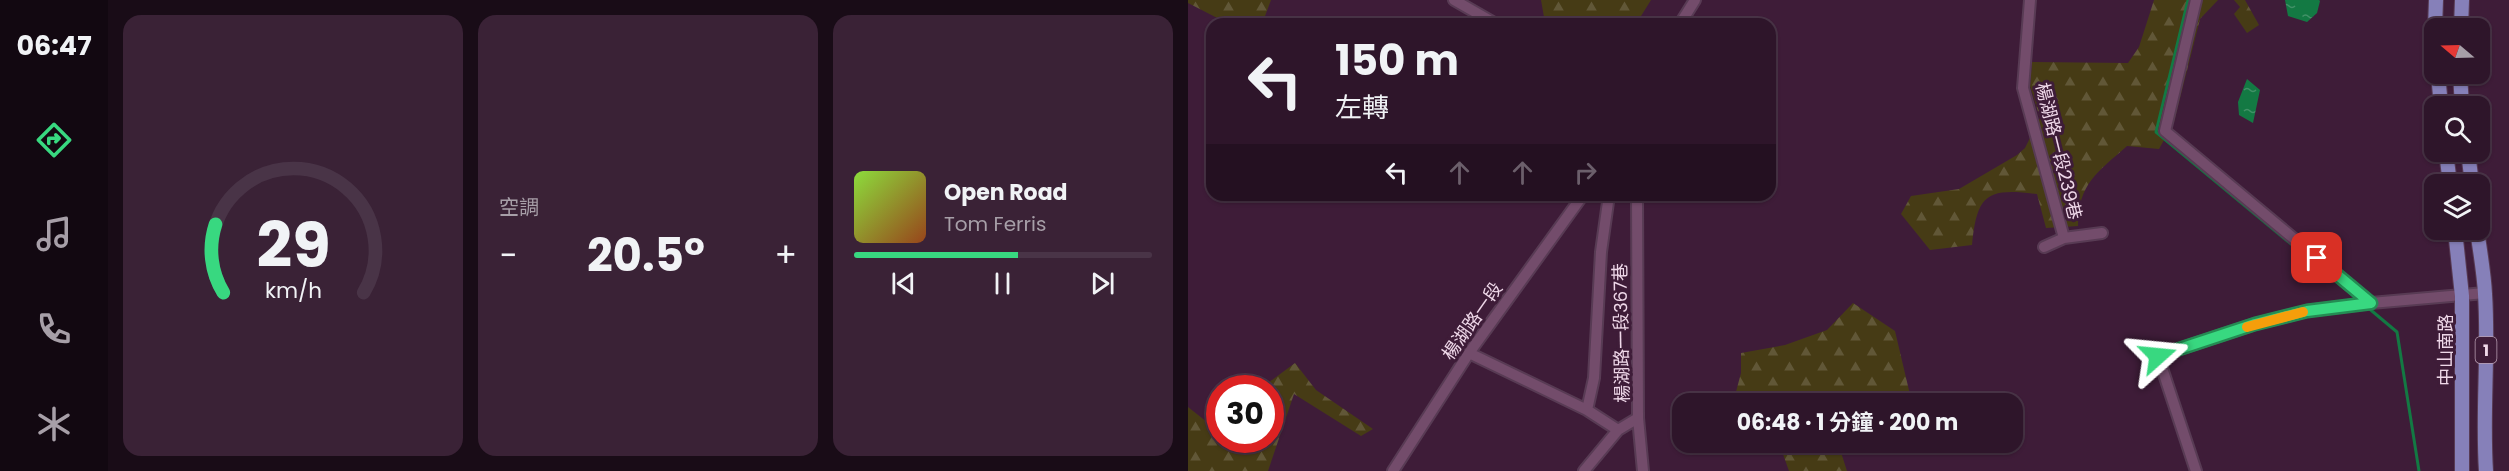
<!DOCTYPE html>
<html lang="zh-TW">
<meta charset="utf-8">
<style>
:root{--surface:#2e152a;--page:#3a2236;--text:#f1f3f6;--muted:#a79fa8;--line:#493447;--accent:#38d880}
body{margin:0;font-family:Poppins,"Noto Sans TC",sans-serif;background:var(--page);color:var(--text);height:100vh;display:flex;flex-direction:column;font-size:22px;white-space:nowrap}
*{box-sizing:border-box;margin:0}
p{font-size:20px;color:var(--muted)}
.icon{flex:none;width:33px;height:33px;fill:none;stroke:currentColor;stroke-width:2;stroke-linecap:round;stroke-linejoin:round}
.map{position:relative;flex:1;overflow:hidden}
.sheet{display:flex;flex-direction:column;gap:15px;padding:15px;background:#190c17;width:1080px}
.sheet>*{flex:none}
.banner{position:absolute;left:18px;top:18px;width:570px;height:183px;border-radius:18px;box-shadow:0 2px 4px #0004,0 0 0 2px var(--line);background:#2e152a;color:var(--text);overflow:hidden}
.needle{width:39px;rotate:289deg}
.controls{position:absolute;left:1236px;top:18px;display:grid;gap:12px}
.controls a{display:grid;place-items:center;width:66px;height:66px;border-radius:12px;background:var(--surface);box-shadow:0 2px 4px #0004,0 0 0 2px var(--line);font-size:30px}
.speed{position:absolute;left:18px;top:375px;display:flex;gap:12px;font-size:30px;font-weight:700;text-align:center}
.speed>*{display:grid;place-content:center;width:78px;height:78px;border-radius:50%;background:var(--surface);box-shadow:0 2px 4px #0004,0 0 0 2px var(--line);line-height:1}
.speed .limit{border:9px solid #d22;background:#fff;color:#111}
.pin{position:absolute;display:grid;place-items:center;width:51px;height:51px;color:#fff;margin:-26px;border-radius:12px;box-shadow:0 3px 9px #0006}
.me{position:absolute;width:66px;margin:-33px;rotate:72deg;stroke-linejoin:round;filter:drop-shadow(0 0 4px #0008)}
.turn{display:flex;align-items:center;gap:21px;height:126px;padding:0 30px;font-size:27px}
.turn .icon{width:78px;height:78px;stroke-width:2.5}
.turn b{display:block;font-size:42px;line-height:51px}
.lanes{display:flex;align-items:center;height:57px;padding:0 30px;background:#0003;justify-content:center;gap:30px;direction:ltr}
.lanes .off{opacity:.35}
.big{font-size:45px;font-weight:700;line-height:1.1}
.sheet .tile{flex:1;display:flex;flex-direction:column;justify-content:center;gap:9px;min-width:0;padding:0 21px;border-radius:18px;background:var(--page)}
.sheet .dial{align-items:center;gap:0}
.dial svg{height:156px;overflow:visible;fill:none;stroke:var(--line);stroke-width:7;stroke-linecap:round;text-anchor:middle}
.dial text{fill:var(--text);stroke:none}
.song{display:flex;align-items:center;gap:18px}
.cover{width:72px;height:72px;border-radius:9px;background:linear-gradient(135deg,hsl(90 70% 55%),hsl(20 70% 35%))}
.played{height:6px;border-radius:3px;background:linear-gradient(90deg,var(--accent) 55%,var(--line) 55%)}
.keys{display:flex;justify-content:space-around;direction:ltr}
.heat{display:flex;justify-content:space-between;align-items:center;font-size:33px;direction:ltr}
.sheet .tiles{flex:1;display:grid;gap:15px;grid-template-columns:repeat(3,1fr)}
.trip{position:absolute;left:484px;top:393px;width:351px;height:60px;border-radius:18px;background:var(--surface);box-shadow:0 2px 4px #0004,0 0 0 2px var(--line);font-weight:700;line-height:60px;text-align:center}
main{display:flex;flex:1;min-height:0}
.tab-bar{display:flex;flex-direction:column;width:108px;justify-content:space-around;align-items:center;background:#120811;color:var(--muted)}
.tab-bar .icon{width:42px;height:42px}
.tab-bar .active{color:var(--accent)}
.tab-bar b{font-size:27px;color:var(--text)}
.map>svg:first-child{display:block}
.forest{fill:url(#forest-firs)}
.water{fill:url(#water-ripples)}
.lines{fill:none;stroke-linecap:round;stroke-linejoin:round}
.stream{stroke:#137943;stroke-width:3}
.minor-casing{stroke:#583b54;stroke-width:14}
.major-casing{stroke:#583b54;stroke-width:16}
.minor{stroke:#734c6b;stroke-width:10}
.major{stroke:#8680b9;stroke-width:14}
.route-casing{stroke:#248c53;stroke-width:15}
.route{stroke:#38d880;stroke-width:10}
.slow{stroke:#f59e0b;stroke-width:10}
.labels{text-anchor:middle;dominant-baseline:central;stroke-width:6;stroke-linejoin:round;paint-order:stroke}
.shield{fill:#3e1c38;stroke:#baa0b4;stroke-width:1.5}
.shield-label{font-size:16px;font-weight:bold;fill:#efd8e9}
.street-label{font-size:18px;fill:#efd8e9;stroke:#3e1c38}
</style>
<main>
<nav class="tab-bar">
<b>06:47</b>
<svg class="icon active" aria-label="directions" viewBox="0 0 24 24"><path d="M12 3l9 9-9 9-9-9zM9 14v-3h6M13 9l2 2-2 2"/></svg>
<svg class="icon" aria-label="music" viewBox="0 0 24 24"><path d="M9 18V5l10-2v13"/><circle cx="6" cy="18" r="3"/><circle cx="16" cy="16" r="3"/></svg>
<svg class="icon" aria-label="phone" viewBox="0 0 24 24"><path d="M5 4h4l2 5-3 2q2 4 5 5l2-3 5 2v4C11 20 4 13 5 4z"/></svg>
<svg class="icon" aria-label="climate" viewBox="0 0 24 24"><path d="M12 3v18M4 7l16 10M4 17L20 7"/></svg>
</nav>
<section class="sheet">
<div class="tiles">
<div class="tile dial"><svg viewBox="0 0 100 80">
<path d="M14 69A42 42 0 1 1 86 69"/>
<path d="M14 69A42 42 0 0 1 10 34" stroke="#38d880"/>
<text x="50" y="56" font-size="32" font-weight="700">29</text>
<text x="50" y="72" font-size="11">km/h</text>
</svg></div>
<div class="tile"><p>空調</p>
<div class="heat"><a>−</a><b class="big">20.5°</b><a>+</a></div>
</div>
<div class="tile">
<div class="song"><i class="cover"></i><div><b>Open Road</b><p>Tom Ferris</p></div></div>
<div class="played"></div>
<div class="keys"><svg class="icon" aria-label="previous" viewBox="0 0 24 24"><path d="M18 5L8 12l10 7zM5 5v14"/></svg><svg class="icon" aria-label="pause" viewBox="0 0 24 24"><path d="M8 5v14M16 5v14"/></svg><svg class="icon" aria-label="next" viewBox="0 0 24 24"><path d="M6 5l10 7-10 7zM19 5v14"/></svg></div>
</div>
</div>
</section>
<div class="map">
<svg width="1321" height="471" viewBox="0 0 1321 471">
<defs>
<pattern id="forest-firs" width="22" height="20" patternUnits="userSpaceOnUse" patternTransform="scale(1.5)"><rect width="22" height="20" fill="#463b15"/><path d="M5 1l3.5 6h-7zM16 11l3.5 6h-7z" fill="#615737"/></pattern>
<pattern id="water-ripples" width="26" height="14" patternUnits="userSpaceOnUse" patternTransform="scale(1.5)"><rect width="26" height="14" fill="#137943"/><path d="M2 4q2-2 4 0t4 0M15 11q2-2 4 0t4 0" fill="none" stroke="#419167"/></pattern>
</defs>
<rect width="100%" height="100%" fill="#3e1c38"/>
<path class="forest" d="M0 0H83L74 24H41L0 3Z
M353 0H463L448 24H365L356 17Z
M966 0H1030L1012 19 986 122 971 149 939 146C910 172 890 183 890 226L858 228 849 194C799 188 789 194 784 245L742 250 713 214 723 196 771 189 829 155 837 148 852 118 842 86 844 62 940 63 951 47Z
M1046 0H1057L1071 25 1059 33 1046 14 1052 7Z
M665 303 707 331 724 403H545L553 373V353L597 345 639 330Z
M107 363 128 390 185 429 173 436 106 394 80 471H0V407L24 426 31 420 32 440H82V388H73Z
M591 443H650L659 471H601Z"/>
<path class="water" d="M1097 0H1131L1132 1 1129 13 1119 22 1100 16Z
M1059 79 1072 90 1065 123 1051 115 1050 102Z"/>
<g class="lines">
<path class="stream" d="M1000 0 968 132 1173 302
M1178 306 1209 332 1231 471"/>
<defs>
<path id="minor" d="M266 0 308 24
M842 0 835 88 876 238
M1008 0 977 131 1183 303 1297 293
M492 24 507 0
M449 195 450 418 455 471
M856 247 876 238 914 233
M281 353 399 410 430 430
M399 410 406 378 413 252 421 195
M205 471 281 353 395 195
M396 471 430 430 450 418
M1008 471 970 356 1067 324 1119 311 1183 303"/>
<path id="major" d="M1247 28 1248 0
M1273 28 1274 0
M1250 74 1253 106
M1272 74 1274 106
M1258 152 1262 184
M1280 152 1284 184
M1267 230 1274 296V471
M1289 230C1292 251 1296 273 1297 294 1301 353 1294 412 1298 471"/>
</defs>
<use href="#minor" class="minor-casing"/>
<use href="#major" class="major-casing"/>
<use href="#minor" class="minor"/>
<use href="#major" class="major"/>
</g>
<g class="lines">
<defs>
<path id="route" d="M970 356 1067 324 1119 311 1183 303 1129 258"/>
</defs>
<use href="#route" class="route-casing"/>
<use href="#route" class="route"/>
<path class="slow" d="M1059 327 1115 312"/>
</g>
<g class="labels">
<rect class="shield" x="1287.5" y="337" width="21" height="26" rx="4.5"/>
<g class="shield-label">
<text x="1298" y="350">1</text>
</g>
<g class="street-label">
<text transform="translate(871 151) rotate(76)">楊湖路一段239巷</text>
<text transform="translate(284 321) rotate(-55)">楊湖路一段</text>
<text transform="translate(433 333) rotate(-91)">楊湖路一段367巷</text>
<text transform="translate(1257 350) rotate(-90)">中山南路</text>
</g>
</g>
</svg>
<div class="controls">
<a><svg class="needle" viewBox="-14 -14 28 28"><path d="M0-13l5 13h-10z" fill="#e53935"/><path d="M0 13l5-13h-10z" fill="#a79fa8"/></svg></a>
<a><svg class="icon" aria-label="search" viewBox="0 0 24 24"><circle cx="10" cy="10" r="6"/><path d="M15 15l6 6"/></svg></a>
<a><svg class="icon" aria-label="layers" viewBox="0 0 24 24"><path d="M12 4l9 5-9 5-9-5zM3 14l9 5 9-5"/></svg></a>
</div>
<div class="speed"><div class="limit">30</div></div>
<div class="pin" style="left:1129px;top:258px;background:#d93025"><svg class="icon" aria-label="arrive" viewBox="0 0 24 24"><path d="M6 21V4h12l-3 4 3 4H6"/></svg></div>
<svg class="me" style="left:970px;top:356px" viewBox="-20 -20 40 40"><path d="M0-17L14 15 0 8-14 15z" fill="#38d880" stroke="#fff" stroke-width="4"/></svg>
<div class="trip">06:48 · 1 分鐘 · 200 m</div>
<div class="banner">
<div class="turn"><svg class="icon" aria-label="left" viewBox="0 0 24 24"><path d="M17 20v-9H6M10 6l-5 5 5 5"/></svg><div><b>150 m</b>左轉</div></div>
<div class="lanes"><svg class="icon" aria-label="left" viewBox="0 0 24 24"><path d="M17 20v-9H6M10 6l-5 5 5 5"/></svg><svg class="icon off" aria-label="ahead" viewBox="0 0 24 24"><path d="M12 20V5M6 11l6-6 6 6"/></svg><svg class="icon off" aria-label="ahead" viewBox="0 0 24 24"><path d="M12 20V5M6 11l6-6 6 6"/></svg><svg class="icon off" aria-label="right" viewBox="0 0 24 24"><path d="M7 20v-9h11M14 6l5 5-5 5"/></svg></div>
</div>
</div>
</main>
